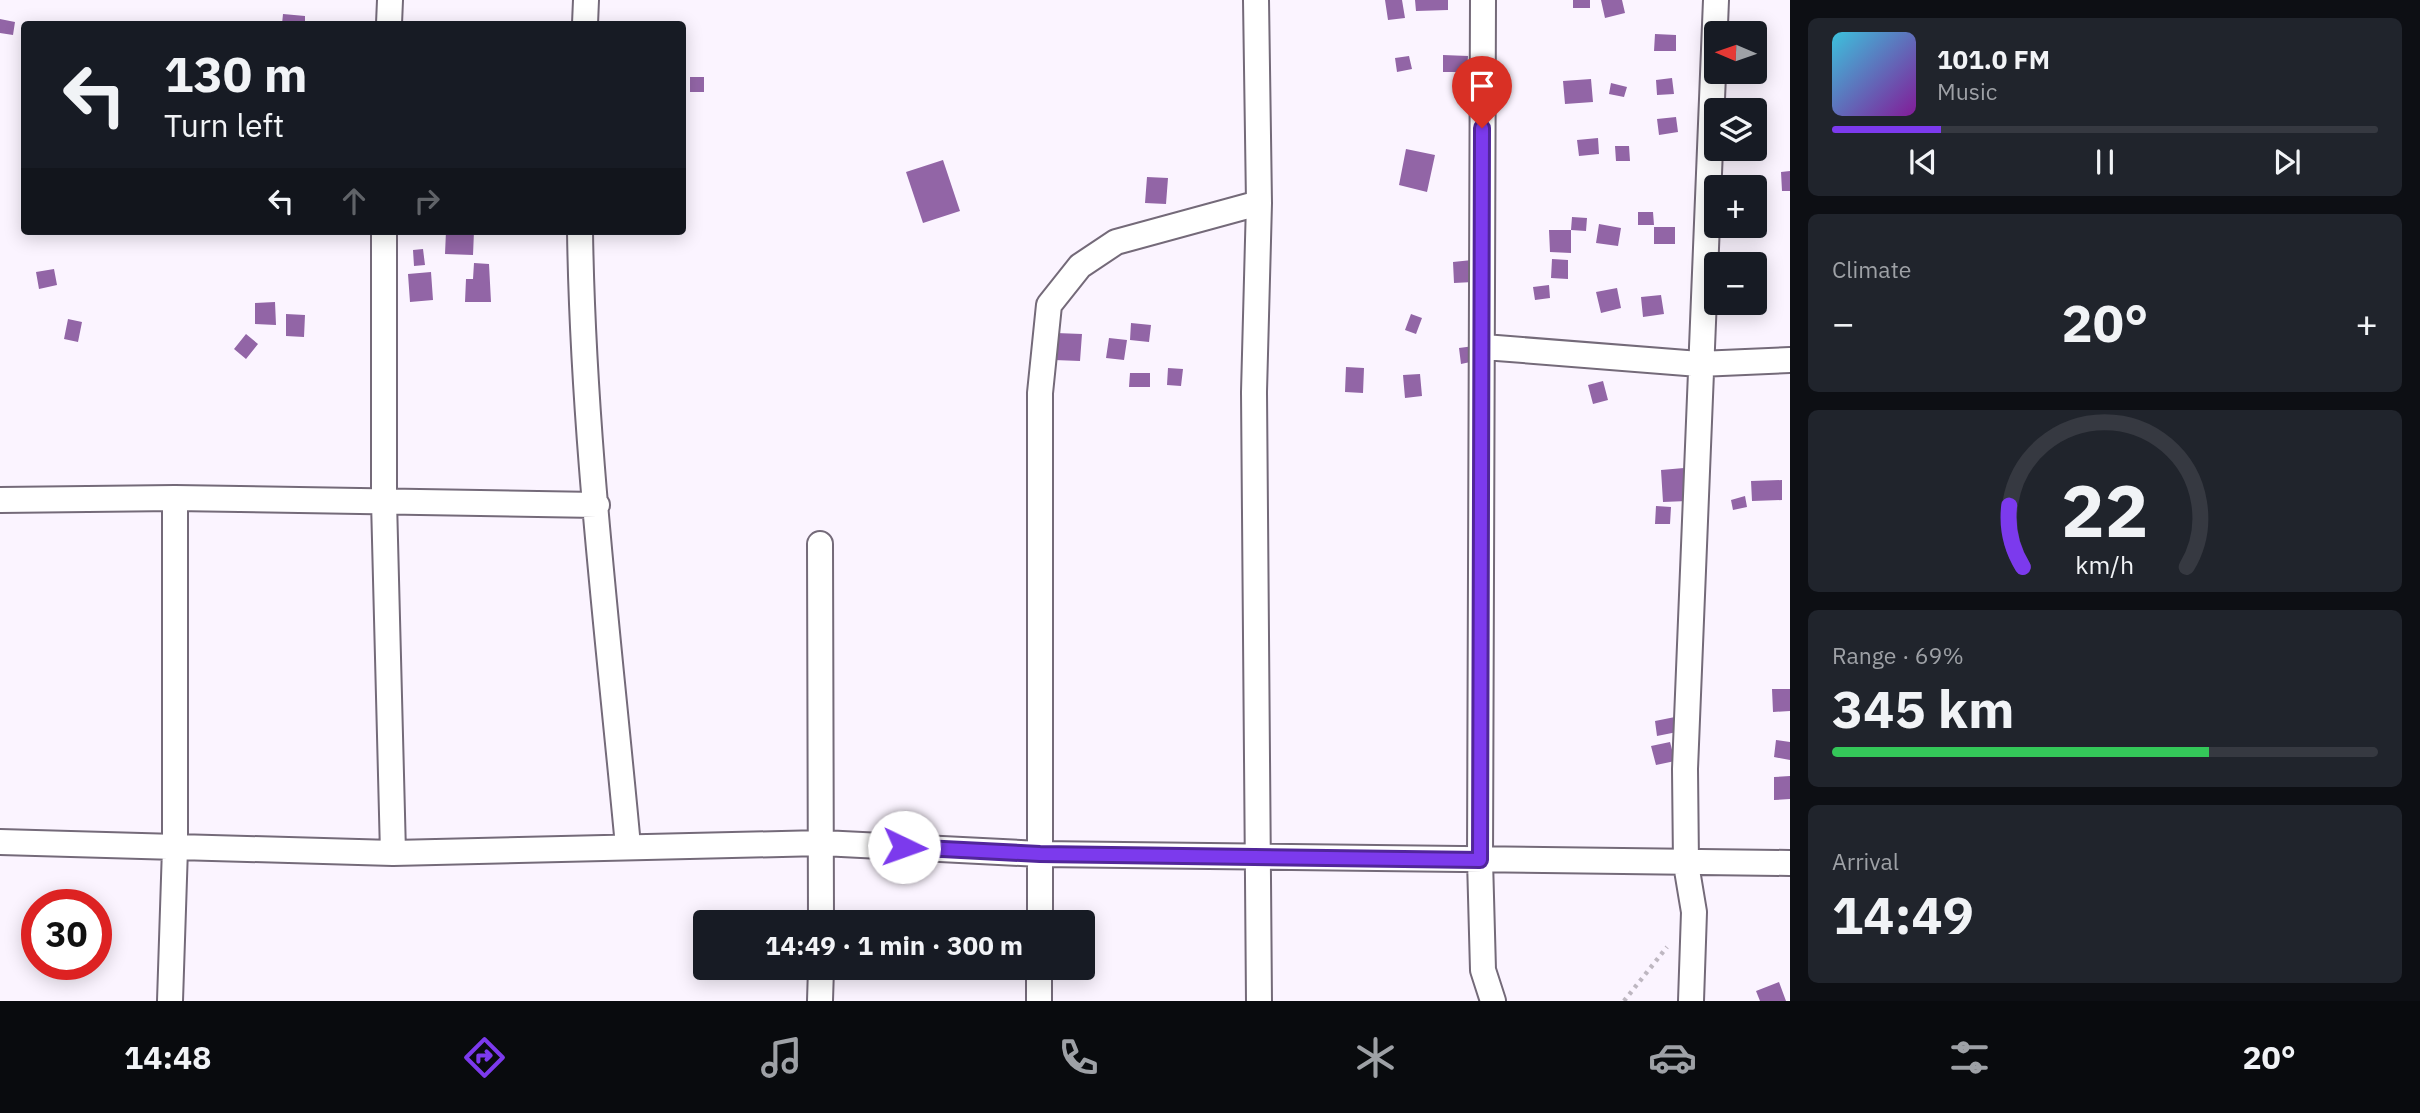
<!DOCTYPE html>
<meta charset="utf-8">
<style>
:root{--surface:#171b24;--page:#20242c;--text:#f1f3f6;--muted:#9ea1a6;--line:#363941;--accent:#7c3aed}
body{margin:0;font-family:"IBM Plex Sans",sans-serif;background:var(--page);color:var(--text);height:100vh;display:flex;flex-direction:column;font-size:26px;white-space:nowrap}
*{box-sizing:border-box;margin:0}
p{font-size:23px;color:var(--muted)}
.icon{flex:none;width:38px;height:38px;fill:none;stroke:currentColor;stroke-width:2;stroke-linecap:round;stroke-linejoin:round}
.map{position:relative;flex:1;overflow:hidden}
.panel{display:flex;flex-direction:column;gap:18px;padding:18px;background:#0d0f14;width:630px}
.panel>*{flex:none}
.top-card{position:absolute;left:21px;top:21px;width:665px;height:214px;border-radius:7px;box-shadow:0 4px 18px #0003;background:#171b24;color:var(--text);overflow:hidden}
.needle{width:46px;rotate:272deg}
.buttons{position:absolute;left:1704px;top:21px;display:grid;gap:14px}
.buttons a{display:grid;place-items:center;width:63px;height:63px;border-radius:7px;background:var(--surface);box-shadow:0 4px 18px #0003;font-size:35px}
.speed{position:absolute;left:21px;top:889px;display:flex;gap:14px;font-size:35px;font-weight:700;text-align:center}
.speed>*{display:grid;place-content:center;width:91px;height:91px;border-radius:50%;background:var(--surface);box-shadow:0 4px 18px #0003;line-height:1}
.speed .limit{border:10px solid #d22;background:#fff;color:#111}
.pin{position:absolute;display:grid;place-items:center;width:60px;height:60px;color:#fff;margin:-72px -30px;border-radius:50% 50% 50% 0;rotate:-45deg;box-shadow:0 0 7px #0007}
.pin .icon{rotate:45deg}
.me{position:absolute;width:77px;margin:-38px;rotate:93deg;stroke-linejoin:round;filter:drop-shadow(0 0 5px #0008)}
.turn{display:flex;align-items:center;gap:24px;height:147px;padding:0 28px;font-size:32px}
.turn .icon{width:91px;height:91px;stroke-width:2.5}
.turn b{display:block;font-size:49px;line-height:60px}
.lanes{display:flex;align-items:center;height:66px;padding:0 28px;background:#0003;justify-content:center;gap:35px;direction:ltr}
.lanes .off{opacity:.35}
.big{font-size:52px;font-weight:800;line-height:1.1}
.panel .card{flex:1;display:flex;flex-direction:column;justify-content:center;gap:10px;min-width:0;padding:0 24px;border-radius:10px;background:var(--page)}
.panel .dial{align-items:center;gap:0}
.dial svg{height:182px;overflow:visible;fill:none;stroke:var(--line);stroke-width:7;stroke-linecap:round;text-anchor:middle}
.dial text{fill:var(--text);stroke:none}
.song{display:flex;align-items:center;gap:21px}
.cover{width:84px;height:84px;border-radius:10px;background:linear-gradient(135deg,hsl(190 70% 55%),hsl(290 70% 35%))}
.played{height:7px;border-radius:4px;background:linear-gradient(90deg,var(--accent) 20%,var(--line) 20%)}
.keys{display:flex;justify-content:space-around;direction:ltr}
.heat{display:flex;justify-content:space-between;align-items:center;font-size:38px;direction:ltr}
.charge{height:10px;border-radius:5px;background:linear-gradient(90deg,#34c759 69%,var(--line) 0)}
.trip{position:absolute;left:693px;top:910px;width:402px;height:70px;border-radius:7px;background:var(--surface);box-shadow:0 4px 18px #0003;font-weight:800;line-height:70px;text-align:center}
.menu{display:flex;height:112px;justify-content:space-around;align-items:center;background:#090b0e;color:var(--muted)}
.menu .icon{width:49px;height:49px}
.menu .selected{color:var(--accent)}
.menu b{font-size:32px;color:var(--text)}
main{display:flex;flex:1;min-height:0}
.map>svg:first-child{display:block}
.building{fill:#9265a6}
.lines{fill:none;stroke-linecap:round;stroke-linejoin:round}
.minor-casing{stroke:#746a79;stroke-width:28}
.path{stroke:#beb7c1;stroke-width:4.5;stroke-dasharray:3.5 5;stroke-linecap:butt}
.minor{stroke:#fff;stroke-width:24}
.route-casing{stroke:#51269a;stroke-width:18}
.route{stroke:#7c3aed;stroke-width:12}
</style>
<main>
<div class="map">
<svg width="1790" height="1001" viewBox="0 0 1790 1001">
<rect width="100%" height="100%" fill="#fbf4ff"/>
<path class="building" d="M1385 0H1402L1405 18 1388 20Z
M1415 0H1448V10L1416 11Z
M1573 0H1590V8H1573Z
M1601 0H1622L1625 13 1605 18Z
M283 14 305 16V24H282Z
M0 19 15 22 13 35 0 33Z
M1655 34 1676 35V51H1654Z
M1443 55 1468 56 1467 72H1443Z
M1409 56 1412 69 1397 72 1395 58Z
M690 77H704V92H690Z
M1672 78 1674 94 1657 95 1656 80Z
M1591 79 1593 102 1565 104 1563 81Z
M1611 83 1627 87 1624 97 1609 94Z
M1761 107 1763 128H1755V110L1746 108Z
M1676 117 1678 132 1659 135 1657 119Z
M1598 138 1599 154 1579 156 1577 140Z
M1615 146H1629L1630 161H1616Z
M1406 149 1435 155 1427 192 1399 185Z
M943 160 960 211 923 223 906 172Z
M1790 171V191H1782L1781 172Z
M1147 177 1168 178 1166 204 1145 203Z
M1638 212H1653L1654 225H1638Z
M1572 217 1587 218 1586 231 1571 230Z
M1599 224 1621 228 1618 246 1596 243Z
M1654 227H1675V244H1654Z
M1549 230H1571V253L1550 252Z
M446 231H474L473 255 445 254Z
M423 249 425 265 414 266 413 250Z
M1552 259 1568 260V279L1551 278Z
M1472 260 1473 282 1454 283 1453 262Z
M474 263 489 264 491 302H465L466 279H473Z
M54 269 57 285 39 289 36 272Z
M431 272 433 300 410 302 408 274Z
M1549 285 1550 298 1535 300 1533 287Z
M1617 288 1621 308 1601 313 1596 292Z
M1661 295 1664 314 1643 317 1641 297Z
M275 302 276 325 255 324V303Z
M286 314 305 315 304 337 286 336Z
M1411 314 1422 318 1416 334 1405 330Z
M68 319 82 322 78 342 64 339Z
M1131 323 1151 325 1149 342 1130 340Z
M1056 333 1082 334 1080 361 1054 360Z
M246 334 258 344 246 359 234 349Z
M1109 338 1127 340 1124 360 1106 358Z
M1474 346 1475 361 1461 364 1459 348Z
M1346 367 1364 368 1363 393 1345 392Z
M1168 368 1183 369 1181 386 1167 385Z
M1130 373H1150V387H1129Z
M1420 374 1422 396 1405 398 1403 375Z
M1603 381 1608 400 1593 404 1588 385Z
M1684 468 1687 501 1663 502 1661 470Z
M1782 480V500L1752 501 1751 481Z
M1745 496 1747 507 1733 510 1731 500Z
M1656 506 1671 507 1670 524H1655Z
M1772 689H1790V711L1773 712Z
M1675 717 1677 732 1657 736 1655 721Z
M1776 740 1790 742V760L1774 757Z
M1670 742 1675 761 1656 765 1651 746Z
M1790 776V799L1774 800V777Z
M1779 982 1786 1001H1760L1756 991Z"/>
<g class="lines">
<defs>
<path id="minor" d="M1256 0 1259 203 1254 392 1259 1001
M1483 0 1480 860 1483 970 1493 1001
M389 24 390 0
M585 24 586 0
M384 231V501L393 853
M580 231C583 436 609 641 628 846
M1484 347 1699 364 1790 360
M0 500 175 498 597 505
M820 544 821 922
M0 842 393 853 822 843 1040 854 1790 863
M1040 922V393L1049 305 1080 266 1116 242 1259 203
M170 1001 175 848V498
M820 1001 821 968
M1039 1001V968
M1691 1001 1694 912 1686 864 1685 769 1716 0"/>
</defs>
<use href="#minor" class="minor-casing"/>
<path class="path" d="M1624 1001 1667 947"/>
<use href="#minor" class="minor"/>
</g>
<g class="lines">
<defs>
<path id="route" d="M904 847 1040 854 1480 860 1482 128"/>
</defs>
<use href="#route" class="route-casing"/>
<use href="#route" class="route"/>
</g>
</svg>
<div class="buttons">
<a><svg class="needle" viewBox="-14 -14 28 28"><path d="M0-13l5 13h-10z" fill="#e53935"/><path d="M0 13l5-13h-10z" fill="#9ea1a6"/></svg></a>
<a><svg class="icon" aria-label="layers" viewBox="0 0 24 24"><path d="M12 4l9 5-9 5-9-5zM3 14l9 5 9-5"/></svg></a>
<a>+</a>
<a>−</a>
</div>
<div class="speed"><div class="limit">30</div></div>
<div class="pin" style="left:1482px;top:128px;background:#d93025"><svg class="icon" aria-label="arrive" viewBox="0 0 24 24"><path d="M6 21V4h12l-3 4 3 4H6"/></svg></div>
<svg class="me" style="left:904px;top:847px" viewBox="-20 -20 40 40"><circle r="19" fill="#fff"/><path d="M0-13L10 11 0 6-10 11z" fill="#7c3aed"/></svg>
<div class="trip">14:49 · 1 min · 300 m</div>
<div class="top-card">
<div class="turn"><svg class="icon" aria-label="left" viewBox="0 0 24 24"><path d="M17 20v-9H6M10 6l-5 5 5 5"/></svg><div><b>130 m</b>Turn left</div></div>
<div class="lanes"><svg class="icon" aria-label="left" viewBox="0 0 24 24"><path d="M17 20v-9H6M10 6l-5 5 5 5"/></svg><svg class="icon off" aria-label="ahead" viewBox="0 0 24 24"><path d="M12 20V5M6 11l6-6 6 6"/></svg><svg class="icon off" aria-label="right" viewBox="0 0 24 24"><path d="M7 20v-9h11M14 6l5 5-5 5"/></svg></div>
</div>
</div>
<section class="panel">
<div class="card">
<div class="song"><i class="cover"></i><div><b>101.0 FM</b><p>Music</p></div></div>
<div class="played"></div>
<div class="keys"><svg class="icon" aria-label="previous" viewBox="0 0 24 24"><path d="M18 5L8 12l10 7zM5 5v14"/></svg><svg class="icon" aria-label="pause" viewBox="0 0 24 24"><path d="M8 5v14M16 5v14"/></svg><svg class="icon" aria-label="next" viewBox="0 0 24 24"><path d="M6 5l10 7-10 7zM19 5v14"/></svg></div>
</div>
<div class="card"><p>Climate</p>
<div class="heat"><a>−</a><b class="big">20°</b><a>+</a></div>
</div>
<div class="card dial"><svg viewBox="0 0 100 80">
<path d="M14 69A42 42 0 1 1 86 69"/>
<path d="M14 69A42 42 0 0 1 8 42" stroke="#7c3aed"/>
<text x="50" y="56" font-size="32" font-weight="700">22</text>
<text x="50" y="72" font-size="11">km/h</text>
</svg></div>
<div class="card"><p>Range · 69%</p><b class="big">345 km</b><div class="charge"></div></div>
<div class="card"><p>Arrival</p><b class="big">14:49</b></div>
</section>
</main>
<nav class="menu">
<b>14:48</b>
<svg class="icon selected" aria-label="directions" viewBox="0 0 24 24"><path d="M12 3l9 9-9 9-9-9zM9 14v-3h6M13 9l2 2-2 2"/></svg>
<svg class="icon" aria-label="music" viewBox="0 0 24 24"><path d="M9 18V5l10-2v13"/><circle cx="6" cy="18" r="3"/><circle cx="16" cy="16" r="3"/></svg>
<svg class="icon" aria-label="phone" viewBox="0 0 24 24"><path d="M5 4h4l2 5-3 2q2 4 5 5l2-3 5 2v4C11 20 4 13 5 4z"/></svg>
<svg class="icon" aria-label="climate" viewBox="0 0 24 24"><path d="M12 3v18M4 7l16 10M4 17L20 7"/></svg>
<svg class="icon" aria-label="car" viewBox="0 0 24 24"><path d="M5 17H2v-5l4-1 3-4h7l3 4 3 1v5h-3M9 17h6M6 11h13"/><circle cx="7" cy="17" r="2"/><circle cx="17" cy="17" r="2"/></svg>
<svg class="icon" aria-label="filters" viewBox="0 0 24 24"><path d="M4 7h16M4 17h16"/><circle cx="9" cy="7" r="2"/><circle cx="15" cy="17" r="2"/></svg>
<b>20°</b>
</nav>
